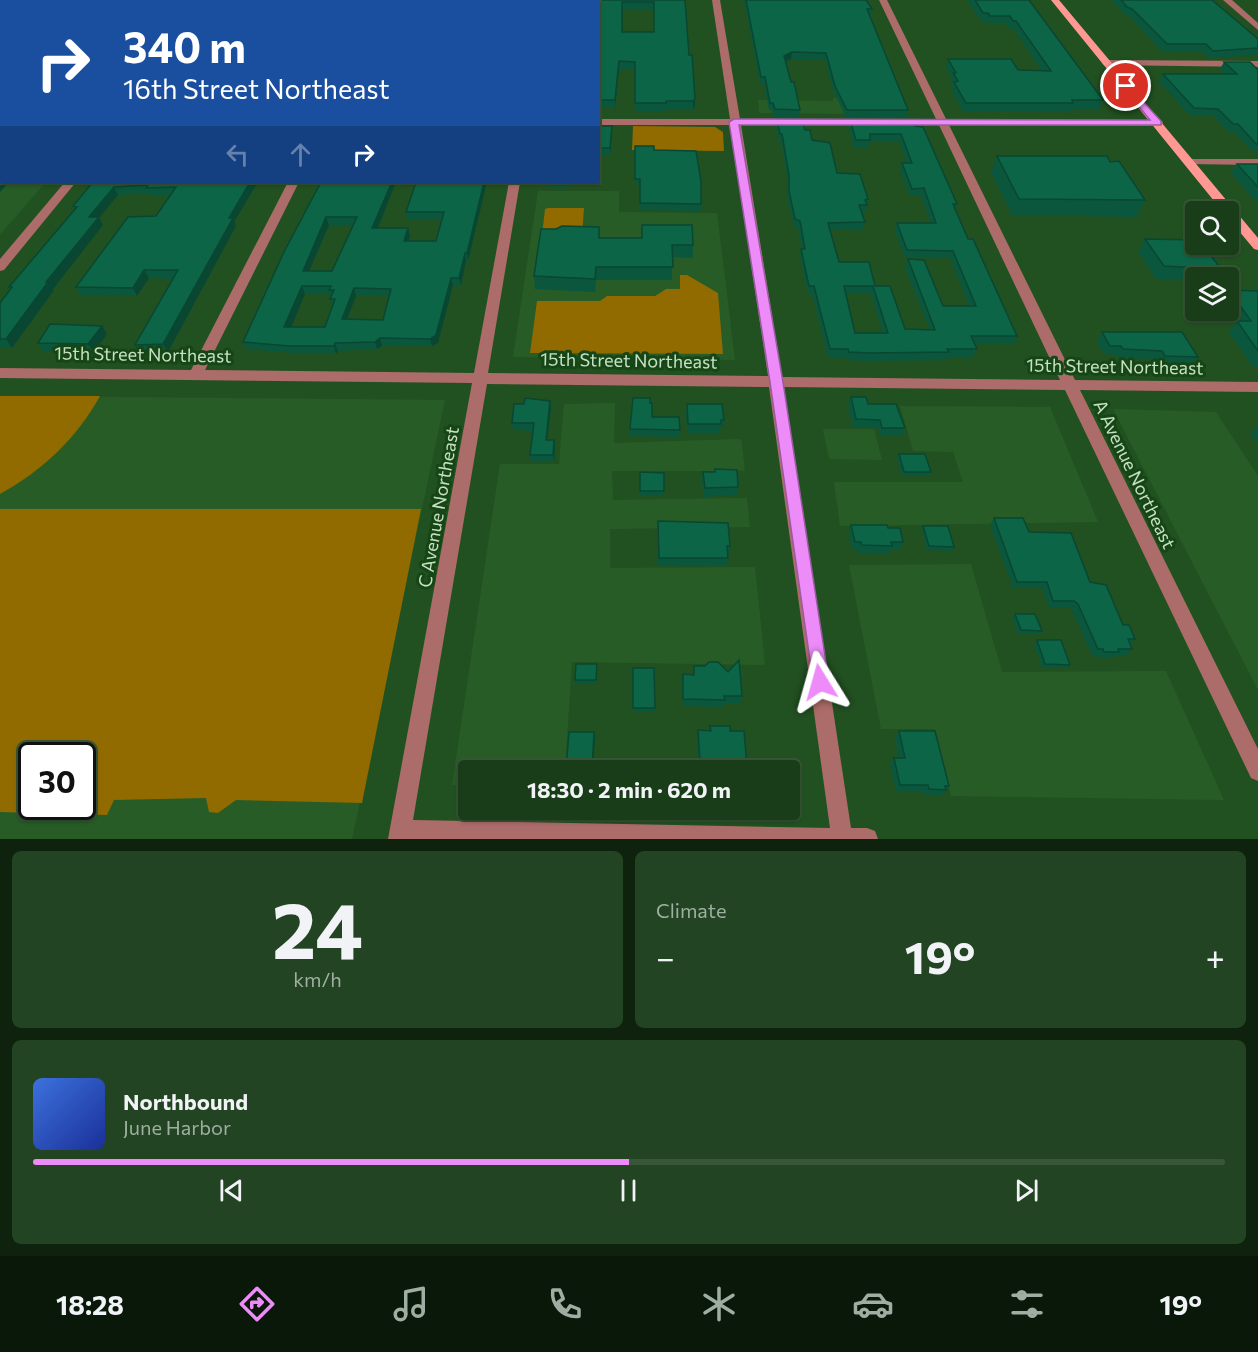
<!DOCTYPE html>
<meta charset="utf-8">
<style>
:root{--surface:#1a3d19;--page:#234422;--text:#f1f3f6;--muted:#9faea2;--line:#385638;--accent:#ed8cf9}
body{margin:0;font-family:Commissioner,sans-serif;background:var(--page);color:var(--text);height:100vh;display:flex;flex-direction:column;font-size:22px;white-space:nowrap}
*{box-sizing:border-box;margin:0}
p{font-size:20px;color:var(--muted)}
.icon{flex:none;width:33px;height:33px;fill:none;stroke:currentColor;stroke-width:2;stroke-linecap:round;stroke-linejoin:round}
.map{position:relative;height:839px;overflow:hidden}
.sheet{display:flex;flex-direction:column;gap:12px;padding:12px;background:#0e220e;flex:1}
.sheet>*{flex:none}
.guide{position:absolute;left:0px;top:0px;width:600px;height:183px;box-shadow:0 2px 4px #0004,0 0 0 2px var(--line);background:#1a4fa0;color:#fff;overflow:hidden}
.buttons{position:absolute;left:1185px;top:201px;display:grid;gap:12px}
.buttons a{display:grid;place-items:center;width:54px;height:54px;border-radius:6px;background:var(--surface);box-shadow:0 2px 4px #0004,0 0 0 2px var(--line);font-size:30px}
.speed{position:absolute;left:18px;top:742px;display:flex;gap:12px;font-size:30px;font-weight:700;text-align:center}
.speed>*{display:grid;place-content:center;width:78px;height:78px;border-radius:50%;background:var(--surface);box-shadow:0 2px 4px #0004,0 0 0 2px var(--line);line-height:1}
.speed .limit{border:3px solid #111;border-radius:9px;background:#fff;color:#111}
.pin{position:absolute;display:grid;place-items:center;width:51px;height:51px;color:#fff;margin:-26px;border:3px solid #fff;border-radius:50%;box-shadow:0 2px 6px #0007}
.me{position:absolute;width:66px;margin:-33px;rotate:352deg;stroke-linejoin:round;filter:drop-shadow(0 0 4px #0008)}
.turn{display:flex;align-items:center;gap:21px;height:126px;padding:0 24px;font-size:27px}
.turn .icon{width:78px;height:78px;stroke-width:2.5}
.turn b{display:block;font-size:42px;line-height:51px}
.lanes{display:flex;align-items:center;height:57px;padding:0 24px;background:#0003;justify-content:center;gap:30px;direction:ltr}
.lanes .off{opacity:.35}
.big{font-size:45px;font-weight:700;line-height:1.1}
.sheet .tile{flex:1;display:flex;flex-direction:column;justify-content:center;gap:9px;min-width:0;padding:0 21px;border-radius:9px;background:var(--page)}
.sheet .dial{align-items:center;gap:0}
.dial b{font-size:78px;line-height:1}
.song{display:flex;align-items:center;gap:18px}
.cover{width:72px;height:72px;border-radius:9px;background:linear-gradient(135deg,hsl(220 70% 55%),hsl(230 70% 35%))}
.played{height:6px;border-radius:3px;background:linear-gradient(90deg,var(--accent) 50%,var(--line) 50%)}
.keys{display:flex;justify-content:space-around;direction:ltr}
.heat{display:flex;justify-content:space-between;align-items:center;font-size:33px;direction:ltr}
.sheet .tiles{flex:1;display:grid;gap:12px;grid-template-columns:1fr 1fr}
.tile:last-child{grid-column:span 2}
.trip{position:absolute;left:458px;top:760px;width:342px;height:60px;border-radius:6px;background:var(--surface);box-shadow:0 2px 4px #0004,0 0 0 2px var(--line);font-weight:700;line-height:60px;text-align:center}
.dock{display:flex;height:96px;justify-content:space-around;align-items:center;background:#0a180a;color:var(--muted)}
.dock .icon{width:42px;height:42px}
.dock .active{color:var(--accent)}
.dock b{font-size:27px;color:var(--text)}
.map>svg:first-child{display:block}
.built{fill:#275c26;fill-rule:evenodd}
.green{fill:#916a00;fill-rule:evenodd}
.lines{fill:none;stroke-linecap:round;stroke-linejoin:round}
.minor{fill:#ac6c69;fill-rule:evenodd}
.major{fill:#ff9893;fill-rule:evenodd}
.wall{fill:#0b573d;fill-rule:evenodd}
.shaded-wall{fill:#094732}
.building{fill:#0d6547;stroke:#094732;stroke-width:1.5;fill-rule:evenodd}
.route{fill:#ed8cf9;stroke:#9a5ba2;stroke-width:1.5}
.labels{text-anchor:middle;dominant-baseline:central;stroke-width:6;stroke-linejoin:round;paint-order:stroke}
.street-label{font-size:18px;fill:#c6e0c4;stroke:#174616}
</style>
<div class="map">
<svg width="1258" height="839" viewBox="0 0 1258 839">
<rect width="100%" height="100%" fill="#225121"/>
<path class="built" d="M833 98 858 99 864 114 759 113 758 100 833 101Z
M0 128 2 182H46L0 235Z
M538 191H619V212L717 213 735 360 513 357Z
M0 396 445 400 352 839H0ZM32 756H82V807H32Z
M615 403 614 443 741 439 745 471H612L613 500 747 498 750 527 610 529V568L755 567 765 665 572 662 565 771H468V785H452L500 464H559L564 404Z
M900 406 1050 407 1098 522 840 526 834 482H963L953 452 913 451Z
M1113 409 1216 412 1258 476V690Z
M823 429H874L882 460 829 459Z
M971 564 1002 672 1166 671 1224 800 951 796 935 729H881L849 565Z"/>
<path class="green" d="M633 126 715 127 723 132 724 151 632 150Z
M548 208H584L582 236H542L545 209Z
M680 275H687L718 293 723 354 530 353 537 301H600L607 296H655L666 289H680Z
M0 396H100C77 438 42 471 0 494Z
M0 509H421L362 803 236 800 218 813 209 812 206 798 114 800 107 815 0 812ZM32 756H82V807H32Z"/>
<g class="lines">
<path class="minor" d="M56 0H65L55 2Z
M217 0H225L216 2Z
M381 0H389L380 2Z
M544 0H552L543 2Z
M712 0H720L740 119H870L875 122 870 125H741L782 377 1060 380 939 125H894L889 122 894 119H936L879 0H887L946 119 1162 121 1163 123 1158 126 949 125 1075 380 1258 382V392L1080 390 1258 749V781L1251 778 1065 390 784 387 851 828H867L875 831 878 839H388L472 383 0 378V368L191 370 288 182H299L205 370 474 373 509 182H520L488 373 768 376 730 125H598V119H730ZM487 384 769 387 830 828 413 820Z
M1223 0H1232L1258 23V30Z
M2 58V65L0 66V59Z
M1107 60 1258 61V67L1104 65 1102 63Z
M0 114H2V120H0Z
M1189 159H1258V165L1185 164V160Z
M65 182H76L4 270 0 271V259Z"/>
<path class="major" d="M1051 0H1059L1258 238V250L1254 249 1228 218V212H1223Z"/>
</g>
<path class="wall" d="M571 0H685L689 55 695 106 693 109H666V111H635V70L619 69 615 108H598V2H571ZM622 9H654V32H622Z
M744 0H866L872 9 870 16 908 110 906 118 846 117 834 93 825 60 791 59 786 62 791 82 800 110 799 117H774L772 110H769L764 84H760Z
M967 0H1029L1103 100 1099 109H1070L1069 112H963L952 91 953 86 951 82 952 79 946 67 948 59 1018 70 1042 71 1014 29H1010L1007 24H988L986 21H981Z
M1111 0H1212L1258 39V55L1209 58 1202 52H1163L1129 16 1124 14Z
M1224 62 1258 70V151H1252L1234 132H1228L1214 116H1190L1159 81 1163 74H1225L1220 69Z
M777 120 805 130 837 173 868 199 865 213H862L865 222 863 230H830L839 262 875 286 905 329 930 330 905 267 908 259 943 306H969L950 258H905L895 231 897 223H931L921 196H910L900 171 902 163H907L899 141H870L868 148 854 147 849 128 850 120 912 121 957 204 955 210 968 239 1017 336 1014 344 974 343 977 349 973 357H947L946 360 867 361 846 360V357H828L812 294H808L800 256 801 249H802L798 229 794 226 787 198 788 182 781 142H779L776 127ZM846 294H871L883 333H855Z
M598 126 612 134 610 156H598Z
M635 146 654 150 701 204V211L640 210V186H635Z
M997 156 1110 162 1145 200 1136 217 1012 215 991 172Z
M1237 164H1258V204L1231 173Z
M93 182H258L234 222 236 226 168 352 140 353 135 345 173 279 149 278 137 296H81L76 287 156 216 170 196H150L149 193 118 195 99 218 103 225 53 289 54 290 12 348H0V303L11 289 9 287 75 210 73 206Z
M321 182H396L378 228H408L410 236 408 241H436L442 219H408L406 212 487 182 468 261H466L461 285H453L438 343 432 346H382L377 349 338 351 336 354 293 353 247 349 243 342ZM329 225H353L332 271H309ZM305 294H330L331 296 330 299 333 306 325 327H291ZM356 296H389L383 320 347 319Z
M547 182H571L570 188H548Z
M600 238 693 245V258L672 257V280H596L595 292 535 289 534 276Z
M1145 239 1221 269 1215 278H1196V281L1156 279 1138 252Z
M1229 290 1258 291V368H1254L1229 332 1236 322 1228 310Z
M102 326 107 334 94 352H44L38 343Z
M1102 332 1198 357 1192 365H1159L1156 359 1117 358 1116 355 1104 354 1097 341Z
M851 397 868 404 905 428 902 436H880L878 428H853L848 405Z
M687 404 724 420 723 428H720V433H687L686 413Z
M551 409 547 440H554L555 447 554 462H531L530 455 533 431 513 430 512 423Z
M652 417 680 430V437L630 436V429Z
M1258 424V444L1251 433Z
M899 454 931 472 929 476H902L897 458Z
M715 469 738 487 737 495 704 497 702 481 703 472H715Z
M640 472 664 473V495H640Z
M994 518 1029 532 1090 582 1123 625 1135 639 1130 644 1132 649 1126 656 1116 655 1113 658H1098L1097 655H1092L1072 610 1069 608 1049 607 1042 588H1013L990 525Z
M658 521 730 546 729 554H728L727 566H658Z
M851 525 888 528 903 542 899 550H890L888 554 859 553 858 550H852L849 534Z
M923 526 954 547 952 551 927 550 922 530Z
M1015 614 1042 631 1039 634H1018L1012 617Z
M1037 640 1070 665 1067 668H1042L1034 644Z
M694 666 742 696 740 703H724L723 707 683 706 682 682 683 674 693 675Z
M597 667 596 684H576L575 680Z
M633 668H654L655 712H633Z
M710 726 730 731 747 766 745 771H728V767H699L697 737 698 730 709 731Z
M899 731 949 786 941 796 924 795V791H896L890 764 894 758H899L895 738Z"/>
<path class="shaded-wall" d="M2 0H24L23 2H2V22L0 24V2Z
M184 0H198L196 2H182Z
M792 52 791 59 783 63 784 56Z
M619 61V69L615 108V100Z
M695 99V106L693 109V101Z
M612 126V134L610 156V148Z
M2 163V182H9L0 192V165Z
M250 182H258L234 222 236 226 168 352 163 344 229 218Z
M392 182H396L375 235 372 228Z
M484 182H487L468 261 467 253Z
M114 187 118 195 99 218 103 225 53 289 54 290 12 348 6 339 46 282 89 217Z
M326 217 329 225 306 278 303 271Z
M408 228 410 236 406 249 404 241Z
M465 253 466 261 461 285 459 278Z
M144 270 149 278 137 296 133 288Z
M451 278 453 285 438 343 432 346 430 339Z
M302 286 305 294 288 335 284 327Z
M354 288 356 296 344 327 342 319Z
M102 326 107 334 94 352 88 344Z
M380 338 382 346 377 349 375 342Z
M335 343 338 351 336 354 334 346Z
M550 401 551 409 546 447V440Z
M554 440 555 447 554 462 553 455Z
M594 732 595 739 593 771H592Z"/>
<path class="building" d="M94 0H184L182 2H92Z
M235 0H358H354L353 2H234Z
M404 0H518V2H403Z
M571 0H685L689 55H692L695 99 693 101H666V103H635V62L619 61 615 100H598V2H574L570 1ZM622 2H654V32H622Z
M746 0H866L872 9H867L908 110H847L835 86 826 53 792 52 784 56 791 82H794L800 110 775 109 773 103H770L765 77H761Z
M975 0H1029L1103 100H1072L1073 103H966L954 82 958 81 953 73H956L948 59H1011L1018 70 1051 71 1016 21H1013L1010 16H990L988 13H983Z
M1121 0H1212L1258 39V48L1213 51 1206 44H1167L1132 9 1127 7Z
M1224 62H1250L1258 70V144H1256L1238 124H1233L1218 109 1194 108 1163 74H1237Z
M777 120H802L805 130H810L812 140 830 143 837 173 860 174 868 199 865 200 867 205H859L865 222 828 223 839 262H869L875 286H890L905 329 935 330 908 259 924 260 943 306H976L953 251 907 250 897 223H936L924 188 912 189 902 163H912L901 134H870V140H856L850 120 912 121 915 126 923 127 957 204H953L968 239H973L1017 336H971L977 349H947L949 352 870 353 849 352 848 349H830L814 286H809L801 249H805L800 221 795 219 789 191V175L782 134H780ZM844 286H873L888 333H855Z
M598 126H612L610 148H598Z
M0 142H2V163L0 165Z
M635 146H654V150L696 151 701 181V204L640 203V179H635Z
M997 156H1107L1110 162 1119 161 1145 200 1019 199Z
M1237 164H1258V187Z
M93 182H250L229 218H233L163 344 135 345 178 270H144L133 288 76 287 128 217 156 216 176 187 146 188 148 185 114 187 89 217H99L46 282H48L6 339H0V303L12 287H9L77 207 73 206Z
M321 182H392L372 228H408L404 241H436L444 212H406L416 182H484L467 253H465L459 278H451L436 335 430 339 380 338 375 342 335 343 334 346H290L243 342 284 252ZM326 217H357L332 271H303ZM302 286H331L329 290H334L330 299H335L325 327H284ZM354 288 391 289 383 320 342 319Z
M642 225H692L693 245H672L673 267H596L595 279 534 276 541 229H556L562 226 599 227V238H642Z
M1145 239 1196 240V244H1202L1221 269 1164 266Z
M1229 290 1258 291V351L1237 321H1251Z
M50 324 102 326 88 344 38 343Z
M1102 332H1182L1198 357 1165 356 1162 351 1123 349 1121 346H1110Z
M851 397H866L868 404H896L905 428H882L880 420 856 419Z
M525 398 550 401 546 440H554L553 455H530L534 423H512L514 404H524Z
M633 398H650V403H652V417H679L680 430 630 429Z
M687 404H722L724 420H721V424H688Z
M899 454H925L931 472H904Z
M715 469 737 470 738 487 705 488 703 472H715Z
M640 472 664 473V491H640Z
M994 518H1023L1029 532 1071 533 1090 582 1106 585 1123 625H1129L1135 639H1128L1132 649H1118L1119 652H1104L1103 649H1098L1078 604 1074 601H1053L1047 582H1017Z
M658 521 728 523 730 546H727L728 558H659Z
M851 525H887L888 528H900L903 542H891L892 546 862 545 861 542H855Z
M923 526H948L954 547 929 546Z
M1015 614H1035L1042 631 1021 630Z
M1037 640H1061L1070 665 1045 664Z
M739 660 742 696H724L725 700 683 699V674L694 675V666H705L709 662H718L728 672Z
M576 664H597L596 680H575Z
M633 668H654L655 708H633Z
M710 726H730V731H744L747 766H730L729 761H700L698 730 711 731Z
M899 731H935L949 786H945L946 790 929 789 928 785H900L894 758H905Z
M569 732H594L592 771 566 770Z"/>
<path class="route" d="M1126 83 1161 121V125H739L783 382 829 682 826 688 820 690 814 688 770 382 729 122 734 119 1150 120 1122 86Z"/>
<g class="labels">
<g class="street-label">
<text transform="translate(143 354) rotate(1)">15th Street Northeast</text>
<text transform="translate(629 360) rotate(1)">15th Street Northeast</text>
<text transform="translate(1115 366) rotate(1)">15th Street Northeast</text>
<text transform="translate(1135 474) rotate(64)">A Avenue Northeast</text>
<text transform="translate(438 507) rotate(-80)">C Avenue Northeast</text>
</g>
</g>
</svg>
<div class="buttons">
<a><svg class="icon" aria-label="search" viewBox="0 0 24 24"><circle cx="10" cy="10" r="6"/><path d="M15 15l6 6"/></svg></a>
<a><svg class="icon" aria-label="layers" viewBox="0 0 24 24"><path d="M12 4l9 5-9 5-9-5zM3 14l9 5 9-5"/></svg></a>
</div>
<div class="speed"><div class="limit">30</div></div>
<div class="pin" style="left:1126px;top:86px;background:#d93025"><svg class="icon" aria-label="arrive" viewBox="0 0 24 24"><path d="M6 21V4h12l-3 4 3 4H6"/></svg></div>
<svg class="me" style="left:820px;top:682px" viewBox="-20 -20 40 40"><path d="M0-17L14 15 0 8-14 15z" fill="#ed8cf9" stroke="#fff" stroke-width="4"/></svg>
<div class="trip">18:30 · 2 min · 620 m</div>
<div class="guide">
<div class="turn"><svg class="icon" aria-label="right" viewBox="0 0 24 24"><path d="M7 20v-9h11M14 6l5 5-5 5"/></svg><div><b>340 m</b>16th Street Northeast</div></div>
<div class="lanes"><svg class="icon off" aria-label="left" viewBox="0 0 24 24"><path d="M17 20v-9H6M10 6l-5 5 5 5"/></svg><svg class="icon off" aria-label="ahead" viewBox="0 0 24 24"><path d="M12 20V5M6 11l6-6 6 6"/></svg><svg class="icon" aria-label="right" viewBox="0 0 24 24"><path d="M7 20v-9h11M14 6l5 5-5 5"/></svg></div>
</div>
</div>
<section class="sheet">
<div class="tiles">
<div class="tile dial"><b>24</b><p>km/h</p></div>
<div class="tile"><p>Climate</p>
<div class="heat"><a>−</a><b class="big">19°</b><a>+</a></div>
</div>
<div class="tile">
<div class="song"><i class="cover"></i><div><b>Northbound</b><p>June Harbor</p></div></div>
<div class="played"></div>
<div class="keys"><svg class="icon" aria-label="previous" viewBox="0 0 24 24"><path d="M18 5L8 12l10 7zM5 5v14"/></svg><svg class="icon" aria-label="pause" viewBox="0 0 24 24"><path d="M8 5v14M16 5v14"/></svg><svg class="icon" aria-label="next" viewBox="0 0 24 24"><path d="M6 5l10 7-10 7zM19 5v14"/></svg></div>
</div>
</div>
</section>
<nav class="dock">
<b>18:28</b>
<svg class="icon active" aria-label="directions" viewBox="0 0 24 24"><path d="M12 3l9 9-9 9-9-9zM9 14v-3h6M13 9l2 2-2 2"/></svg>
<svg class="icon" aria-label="music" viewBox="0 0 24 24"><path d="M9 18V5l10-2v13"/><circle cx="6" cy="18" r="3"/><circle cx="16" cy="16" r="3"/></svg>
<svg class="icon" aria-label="phone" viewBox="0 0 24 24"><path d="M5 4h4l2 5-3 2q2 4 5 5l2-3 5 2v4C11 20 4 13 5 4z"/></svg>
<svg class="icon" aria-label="climate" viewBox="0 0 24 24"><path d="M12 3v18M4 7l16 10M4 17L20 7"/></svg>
<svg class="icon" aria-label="car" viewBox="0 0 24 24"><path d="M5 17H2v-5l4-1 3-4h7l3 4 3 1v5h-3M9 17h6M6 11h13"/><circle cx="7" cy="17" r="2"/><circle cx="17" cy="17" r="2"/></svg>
<svg class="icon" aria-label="filters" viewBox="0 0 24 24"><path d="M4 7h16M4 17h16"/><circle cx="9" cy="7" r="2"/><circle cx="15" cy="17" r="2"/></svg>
<b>19°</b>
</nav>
